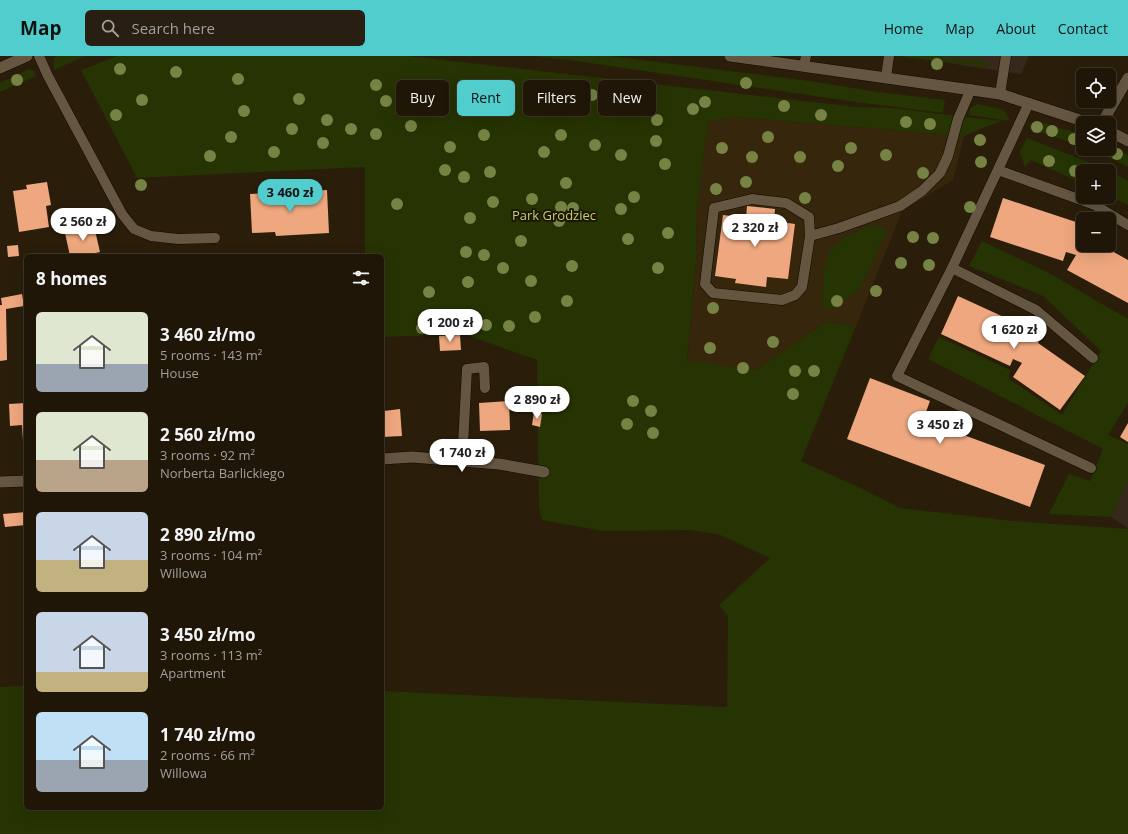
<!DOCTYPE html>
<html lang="en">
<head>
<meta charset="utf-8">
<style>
	:root { --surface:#201608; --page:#281f12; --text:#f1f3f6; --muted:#a29f9c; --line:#3d3529; --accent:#52cdcd }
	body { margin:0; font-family:"Open Sans",sans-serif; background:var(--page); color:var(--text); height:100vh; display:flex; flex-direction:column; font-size:15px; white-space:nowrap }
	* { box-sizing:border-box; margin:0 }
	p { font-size:13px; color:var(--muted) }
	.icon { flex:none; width:22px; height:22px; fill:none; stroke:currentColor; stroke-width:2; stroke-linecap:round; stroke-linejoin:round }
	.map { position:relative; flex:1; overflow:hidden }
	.side { position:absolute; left:24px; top:198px; width:360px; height:556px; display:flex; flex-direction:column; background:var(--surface); border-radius:6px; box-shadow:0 4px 16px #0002,0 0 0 1px var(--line) }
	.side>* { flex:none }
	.hud { position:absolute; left:396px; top:24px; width:380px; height:36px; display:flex; gap:8px }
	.fabs { position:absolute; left:1076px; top:12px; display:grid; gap:8px }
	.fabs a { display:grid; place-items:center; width:40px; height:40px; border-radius:6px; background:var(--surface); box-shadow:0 4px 16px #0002,0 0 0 1px var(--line); font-size:20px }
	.price { position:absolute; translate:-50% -34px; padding:0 9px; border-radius:14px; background:#fff; color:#222; font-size:13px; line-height:26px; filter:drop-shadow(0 1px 2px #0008) }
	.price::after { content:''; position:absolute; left:50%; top:24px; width:12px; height:9px; margin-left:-6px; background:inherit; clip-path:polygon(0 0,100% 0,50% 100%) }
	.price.active { background:var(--accent); color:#111 }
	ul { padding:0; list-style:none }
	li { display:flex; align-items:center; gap:12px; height:100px; padding:0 12px }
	li span { display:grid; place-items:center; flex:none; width:112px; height:80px; border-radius:6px; color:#555 }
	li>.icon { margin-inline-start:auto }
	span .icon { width:48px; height:48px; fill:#fffc; stroke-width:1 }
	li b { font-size:17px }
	h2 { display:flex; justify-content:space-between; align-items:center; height:48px; padding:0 12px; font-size:17px }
	.pill { padding:0 14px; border-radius:6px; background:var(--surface); box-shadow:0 4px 16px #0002,0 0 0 1px var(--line); font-size:14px; line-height:36px }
	.pill.active { background:var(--accent); color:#111 }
	header { display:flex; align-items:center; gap:24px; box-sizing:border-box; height:56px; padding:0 20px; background:var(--accent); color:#111 }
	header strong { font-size:19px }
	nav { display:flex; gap:22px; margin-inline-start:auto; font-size:14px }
	.search { width:280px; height:36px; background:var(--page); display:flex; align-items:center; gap:10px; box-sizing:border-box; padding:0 14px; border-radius:6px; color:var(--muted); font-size:15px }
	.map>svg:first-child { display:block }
	.commercial { fill:#36281b }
	.built { fill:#36260c }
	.green { fill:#263302 }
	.building { fill:#eea77e }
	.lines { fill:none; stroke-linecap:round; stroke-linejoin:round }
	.service-casing { stroke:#120700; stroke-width:11 }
	.minor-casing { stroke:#120700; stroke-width:12 }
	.tertiary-casing { stroke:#120700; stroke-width:12 }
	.service { stroke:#655642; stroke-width:10 }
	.minor { stroke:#655642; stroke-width:11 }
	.tertiary { stroke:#655642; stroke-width:11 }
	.tree { fill:#778344 }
	.labels { text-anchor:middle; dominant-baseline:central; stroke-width:4; stroke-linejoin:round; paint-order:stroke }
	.park-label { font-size:13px; fill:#b6d673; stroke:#201403 }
</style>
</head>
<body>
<header>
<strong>Map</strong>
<div class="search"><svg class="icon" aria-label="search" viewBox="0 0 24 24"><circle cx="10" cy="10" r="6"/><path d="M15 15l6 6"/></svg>Search here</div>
<nav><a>Home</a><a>Map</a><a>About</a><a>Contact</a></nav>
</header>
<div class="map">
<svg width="1128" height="778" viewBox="0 0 1128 778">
	<rect width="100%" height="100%" fill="#2a1e0b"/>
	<path class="commercial" d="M902,0H1029L1021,18Z
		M1128,417V472L1111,461Z"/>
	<path class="built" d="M734,61L964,80L953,124L902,155L856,270L826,266L756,314L687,306L697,195L696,160L708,66Z"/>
	<path class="green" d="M58,0H85L54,14V2Z
		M117,0H408L857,51L891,52L1001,65L964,80L734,61L708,66L696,160L697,195L687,305L756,314L826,266L856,270L801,405L858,431L900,452L1013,465L1128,473V778H0V631L26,630V752H382V635L727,651L728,560L719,549L770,502L718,478L689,474L603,475L542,464L539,451L537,304L464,278L382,281V200H365V111L137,122L81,14Z
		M533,0H610L810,25L878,36L945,44L943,57L856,46L569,4Z
		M898,0H933L988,6L987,11Z
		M29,13L34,15L36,20L0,36V27Z
		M978,48L1004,54L1009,63V65L969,59L970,52Z
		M1037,65L1083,79V90L1030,73V68Z
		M1027,82L1109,114L1128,125V149L1109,140V115H1083V128L1031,104L1025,111L1020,96Z
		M1109,89L1128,99V111L1091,93H1109Z
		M871,169L885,172V180L858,235L830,253L822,251L824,214L830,195L845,181Z
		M982,185L1047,216L1128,263V347L1108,379L1128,388V425L1111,461L1049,458L1069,418L1090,425L1103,393L928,303L939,281L1010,314L1009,323L1062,359L1101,295L1043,240L969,210Z"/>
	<path class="building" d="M47,126L51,149L46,150L49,171L19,176L13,135L27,133L26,129Z
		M327,134L329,177L276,180L275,176L252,177L250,138Z
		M1003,142L1076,166L1078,161L1083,163V189H1101L1128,204V247L1067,214L1076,199L1066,196L1063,205L990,181Z
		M747,150L775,153L774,165L795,168L788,223L767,221L766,231L735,227L736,223L715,220L723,159L746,162Z
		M94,170L100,196L81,200H70L65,177Z
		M18,189L19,200L8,201L7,190Z
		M22,238L24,250L6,253L7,304L0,305V249H2L1,242Z
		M958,240L1028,272L1031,267L1044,274L1038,287L1085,320L1060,354L1013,321L1022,307L1013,303L1010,310L941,278Z
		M460,279L461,294L440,295L439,280Z
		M870,322L930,345L923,364L1045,409L1030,451L847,383Z
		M509,345L510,374L480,375L479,347Z
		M26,347V400H24L22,369L10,370L9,348Z
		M382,351H384V355L400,353L402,380L382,381Z
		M534,356L542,358L540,371L532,369Z
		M1128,367V386L1120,381Z
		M26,456V469L5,471L3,458Z"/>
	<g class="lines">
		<defs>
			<path id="service" d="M39,0L48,20L122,158L134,173L151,180L178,183L215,182
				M804,10L806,0
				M886,21L889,0
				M1000,38L1006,0
				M1029,47L952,212L897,320L1091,412
				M998,114L1095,149L1128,169
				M752,143L786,147L809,161L810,180L802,231L795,239L782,244L713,237L705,228L714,152Z
				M810,180L839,172L900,150L922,135L940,117L948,100L958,63L971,33
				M952,212L1036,254L1093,302
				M461,405L463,389L467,313L484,311L485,332"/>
			<path id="minor" d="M1102,67L1128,22
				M382,403L412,401L499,408L544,416
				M0,426L26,425"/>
			<path id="tertiary" d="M730,0L1000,38L1089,67
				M0,12L27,0
				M1109,75L1128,85"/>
		</defs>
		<use href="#service" class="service-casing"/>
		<use href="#minor" class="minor-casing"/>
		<use href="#tertiary" class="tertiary-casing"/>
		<use href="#service" class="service"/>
		<use href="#minor" class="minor"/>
		<use href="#tertiary" class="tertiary"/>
	</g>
	<g class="tree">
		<circle cx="937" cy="8" r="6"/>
		<circle cx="120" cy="13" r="6"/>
		<circle cx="176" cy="16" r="6"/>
		<circle cx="238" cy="23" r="6"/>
		<circle cx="17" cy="24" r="6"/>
		<circle cx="746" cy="27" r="6"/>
		<circle cx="376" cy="29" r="6"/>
		<circle cx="416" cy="31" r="6"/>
		<circle cx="592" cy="39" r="6"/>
		<circle cx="502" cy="41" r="6"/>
		<circle cx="571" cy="42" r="6"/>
		<circle cx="299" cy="43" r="6"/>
		<circle cx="543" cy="43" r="6"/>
		<circle cx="142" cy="44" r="6"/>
		<circle cx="386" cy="45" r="6"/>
		<circle cx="705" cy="46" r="6"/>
		<circle cx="645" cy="49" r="6"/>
		<circle cx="784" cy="50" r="6"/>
		<circle cx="480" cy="52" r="6"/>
		<circle cx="693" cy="53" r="6"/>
		<circle cx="244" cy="55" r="6"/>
		<circle cx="116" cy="59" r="6"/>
		<circle cx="821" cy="59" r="6"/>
		<circle cx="327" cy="64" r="6"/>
		<circle cx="657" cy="64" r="6"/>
		<circle cx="906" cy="66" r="6"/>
		<circle cx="930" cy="68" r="6"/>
		<circle cx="411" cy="70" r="6"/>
		<circle cx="1037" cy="71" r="6"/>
		<circle cx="292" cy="73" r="6"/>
		<circle cx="351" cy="73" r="6"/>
		<circle cx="1052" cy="75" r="6"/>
		<circle cx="376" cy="78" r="6"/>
		<circle cx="484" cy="79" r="6"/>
		<circle cx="561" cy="79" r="6"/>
		<circle cx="231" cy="81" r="6"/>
		<circle cx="768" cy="81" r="6"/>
		<circle cx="1074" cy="83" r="6"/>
		<circle cx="980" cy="84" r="6"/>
		<circle cx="656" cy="85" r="6"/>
		<circle cx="323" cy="87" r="6"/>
		<circle cx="595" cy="89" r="6"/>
		<circle cx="450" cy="91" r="6"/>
		<circle cx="722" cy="92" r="6"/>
		<circle cx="851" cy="92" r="6"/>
		<circle cx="274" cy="96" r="6"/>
		<circle cx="544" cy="96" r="6"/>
		<circle cx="1117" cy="98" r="6"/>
		<circle cx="621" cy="99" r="6"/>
		<circle cx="886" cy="99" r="6"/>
		<circle cx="210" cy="100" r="6"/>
		<circle cx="752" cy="101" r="6"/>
		<circle cx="800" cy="101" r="6"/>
		<circle cx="1049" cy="105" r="6"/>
		<circle cx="981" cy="106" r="6"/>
		<circle cx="665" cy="108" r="6"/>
		<circle cx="838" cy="110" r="6"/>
		<circle cx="445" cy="114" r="6"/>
		<circle cx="1075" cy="115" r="6"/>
		<circle cx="490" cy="116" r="6"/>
		<circle cx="923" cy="117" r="6"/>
		<circle cx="464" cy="121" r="6"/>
		<circle cx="746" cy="126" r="6"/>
		<circle cx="566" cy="127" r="6"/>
		<circle cx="141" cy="129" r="6"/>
		<circle cx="716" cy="133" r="6"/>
		<circle cx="634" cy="141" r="6"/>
		<circle cx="805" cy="142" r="6"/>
		<circle cx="532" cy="143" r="6"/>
		<circle cx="493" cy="146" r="6"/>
		<circle cx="397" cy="148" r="6"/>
		<circle cx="561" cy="151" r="6"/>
		<circle cx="970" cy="151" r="6"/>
		<circle cx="573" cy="152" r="6"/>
		<circle cx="621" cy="153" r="6"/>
		<circle cx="470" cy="162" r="6"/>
		<circle cx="559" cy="165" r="6"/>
		<circle cx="668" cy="177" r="6"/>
		<circle cx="913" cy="181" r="6"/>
		<circle cx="933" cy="182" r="6"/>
		<circle cx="628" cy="183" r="6"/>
		<circle cx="521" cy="185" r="6"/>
		<circle cx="466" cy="196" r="6"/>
		<circle cx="484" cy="199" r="6"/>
		<circle cx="901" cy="207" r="6"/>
		<circle cx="929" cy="209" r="6"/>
		<circle cx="572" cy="210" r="6"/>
		<circle cx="503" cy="212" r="6"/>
		<circle cx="658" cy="212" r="6"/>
		<circle cx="531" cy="225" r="6"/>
		<circle cx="468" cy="226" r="6"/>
		<circle cx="876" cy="235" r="6"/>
		<circle cx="429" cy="236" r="6"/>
		<circle cx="567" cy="245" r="6"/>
		<circle cx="837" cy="245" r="6"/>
		<circle cx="713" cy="252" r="6"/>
		<circle cx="535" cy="261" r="6"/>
		<circle cx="486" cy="269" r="6"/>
		<circle cx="509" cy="270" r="6"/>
		<circle cx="422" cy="272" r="6"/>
		<circle cx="773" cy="286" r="6"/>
		<circle cx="710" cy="292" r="6"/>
		<circle cx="743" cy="312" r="6"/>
		<circle cx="795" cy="315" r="6"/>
		<circle cx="814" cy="315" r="6"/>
		<circle cx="793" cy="338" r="6"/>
		<circle cx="633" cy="345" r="6"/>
		<circle cx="651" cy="355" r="6"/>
		<circle cx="627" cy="368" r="6"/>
		<circle cx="653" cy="377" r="6"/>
	</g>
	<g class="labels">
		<g class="park-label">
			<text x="554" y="159">Park Grodziec</text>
		</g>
	</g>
</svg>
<div class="fabs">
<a><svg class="icon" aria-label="locate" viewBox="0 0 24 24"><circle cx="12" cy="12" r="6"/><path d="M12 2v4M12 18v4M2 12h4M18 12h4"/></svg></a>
<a><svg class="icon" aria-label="layers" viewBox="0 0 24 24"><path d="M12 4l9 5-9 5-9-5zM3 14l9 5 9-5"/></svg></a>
<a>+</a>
<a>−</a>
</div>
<b class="price active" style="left:290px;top:157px">3 460 zł</b>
<b class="price" style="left:83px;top:186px">2 560 zł</b>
<b class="price" style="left:755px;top:192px">2 320 zł</b>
<b class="price" style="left:450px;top:287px">1 200 zł</b>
<b class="price" style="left:1014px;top:294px">1 620 zł</b>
<b class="price" style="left:537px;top:364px">2 890 zł</b>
<b class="price" style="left:940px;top:389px">3 450 zł</b>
<b class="price" style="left:462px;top:417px">1 740 zł</b>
<div class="hud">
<a class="pill">Buy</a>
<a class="pill active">Rent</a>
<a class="pill">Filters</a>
<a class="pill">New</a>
</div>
<section class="side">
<h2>8 homes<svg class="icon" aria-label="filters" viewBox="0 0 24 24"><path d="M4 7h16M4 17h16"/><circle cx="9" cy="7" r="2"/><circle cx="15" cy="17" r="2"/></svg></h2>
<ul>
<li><span style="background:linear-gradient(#dfe7d0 65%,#9aa5b1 0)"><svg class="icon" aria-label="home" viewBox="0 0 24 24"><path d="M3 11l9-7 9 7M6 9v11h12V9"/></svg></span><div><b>3 460 zł/mo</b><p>5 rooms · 143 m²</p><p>House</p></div></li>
<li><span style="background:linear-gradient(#dfe7d0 60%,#b9a48a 0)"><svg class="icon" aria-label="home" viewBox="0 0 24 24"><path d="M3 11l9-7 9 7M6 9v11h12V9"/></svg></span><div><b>2 560 zł/mo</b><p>3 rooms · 92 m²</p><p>Norberta Barlickiego</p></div></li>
<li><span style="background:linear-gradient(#c9d6e8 60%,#c2b280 0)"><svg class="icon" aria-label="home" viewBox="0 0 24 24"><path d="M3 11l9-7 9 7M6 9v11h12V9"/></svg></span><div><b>2 890 zł/mo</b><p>3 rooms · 104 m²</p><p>Willowa</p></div></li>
<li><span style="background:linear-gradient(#c9d6e8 75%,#c2b280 0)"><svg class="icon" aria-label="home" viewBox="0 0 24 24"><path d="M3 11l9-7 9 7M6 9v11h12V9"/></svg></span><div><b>3 450 zł/mo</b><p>3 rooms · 113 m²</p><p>Apartment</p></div></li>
<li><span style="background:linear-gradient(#bfe0f5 60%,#9aa5b1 0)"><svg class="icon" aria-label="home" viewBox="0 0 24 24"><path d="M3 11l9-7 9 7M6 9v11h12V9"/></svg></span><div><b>1 740 zł/mo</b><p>2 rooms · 66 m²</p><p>Willowa</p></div></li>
</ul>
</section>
</div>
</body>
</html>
